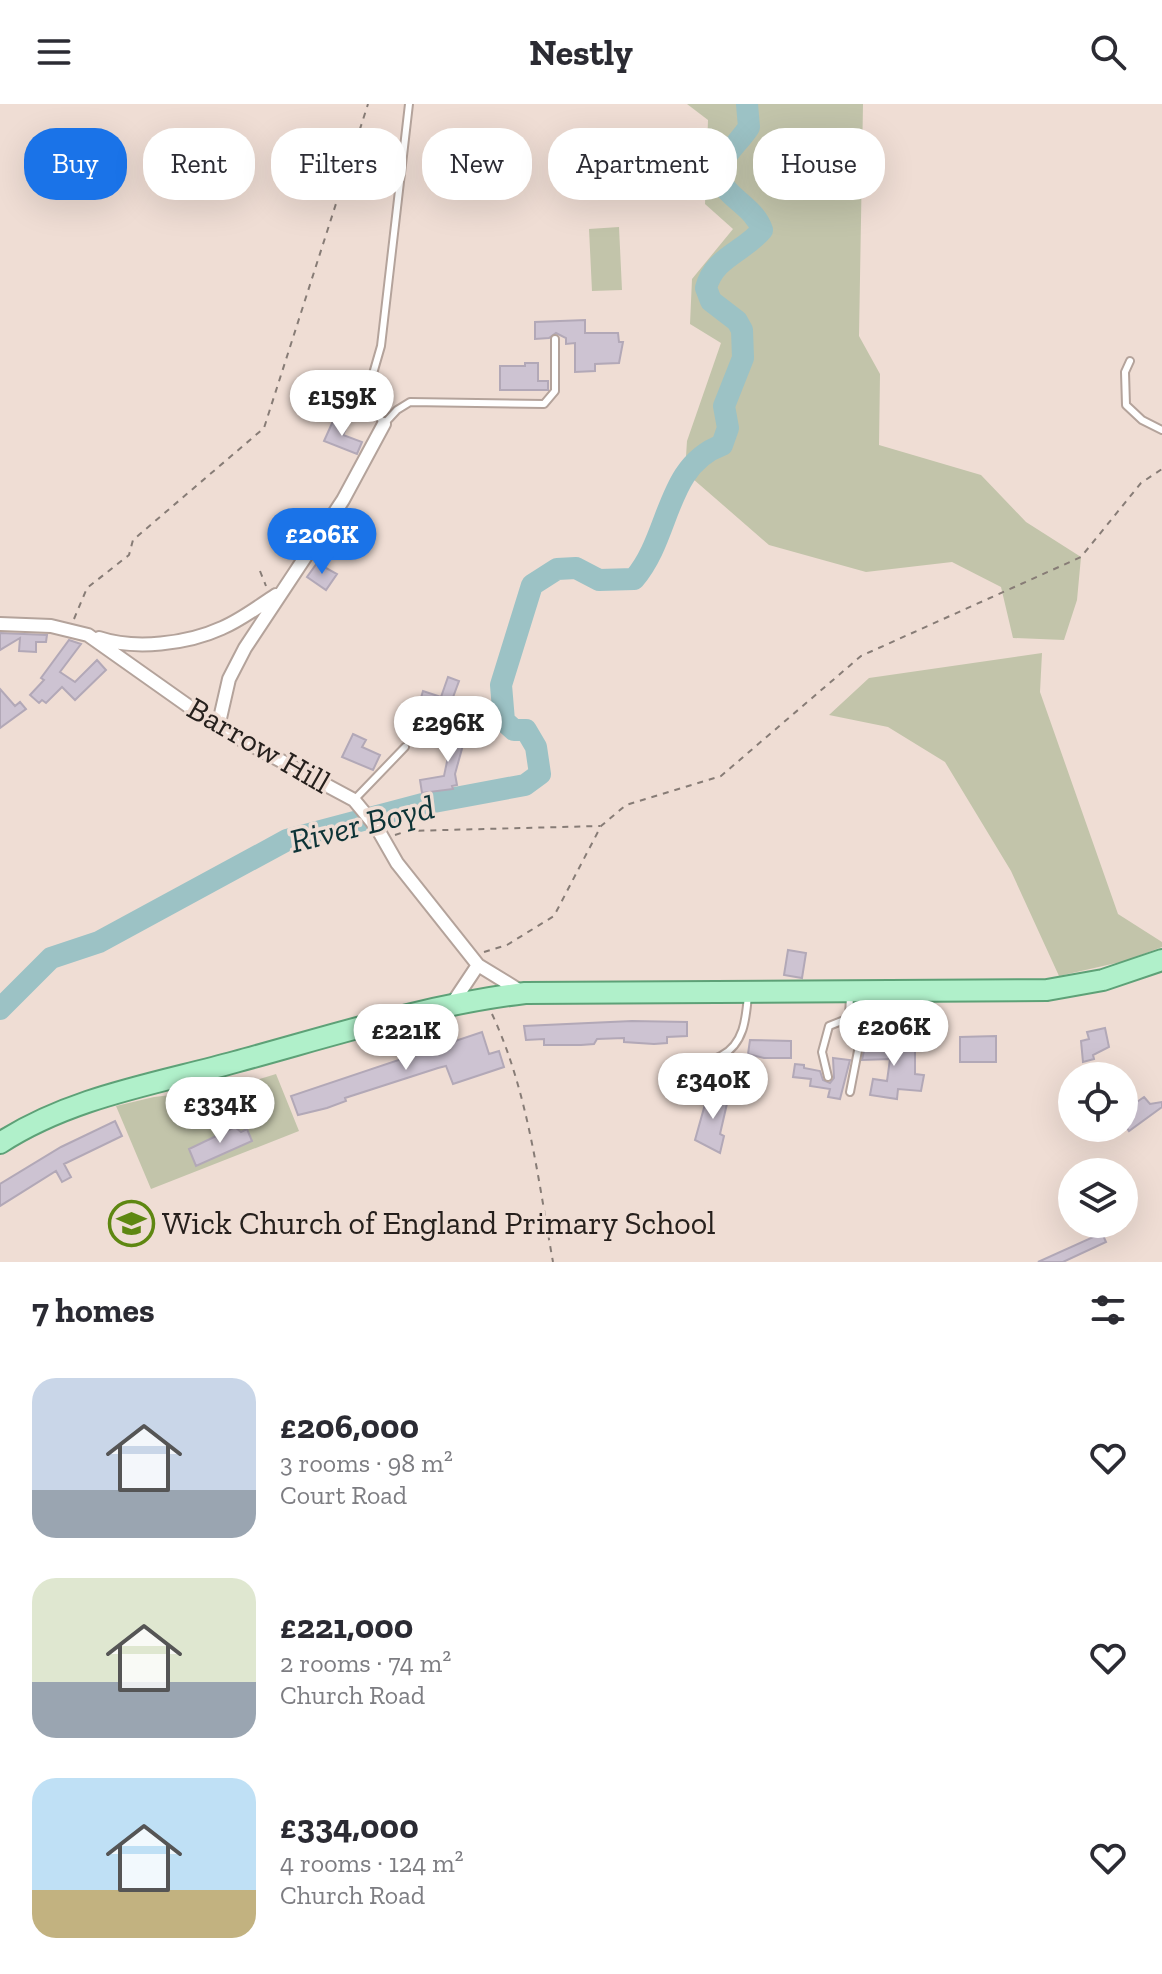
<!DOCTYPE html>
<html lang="en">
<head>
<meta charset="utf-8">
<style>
	:root { --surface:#fff; --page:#f2f2f3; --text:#2b2b33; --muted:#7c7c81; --accent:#1a73e8 }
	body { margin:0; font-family:"Zilla Slab",serif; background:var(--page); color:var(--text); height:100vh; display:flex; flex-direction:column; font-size:30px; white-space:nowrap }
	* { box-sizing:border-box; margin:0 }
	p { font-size:26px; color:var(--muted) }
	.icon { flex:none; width:44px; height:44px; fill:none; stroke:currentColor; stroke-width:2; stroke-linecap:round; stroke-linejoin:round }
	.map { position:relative; height:1158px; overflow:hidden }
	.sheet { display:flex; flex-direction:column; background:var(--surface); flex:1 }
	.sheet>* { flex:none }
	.guide { position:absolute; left:24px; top:24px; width:1114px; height:72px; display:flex; gap:16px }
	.tools { position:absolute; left:1058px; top:958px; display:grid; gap:16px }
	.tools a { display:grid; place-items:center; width:80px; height:80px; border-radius:50%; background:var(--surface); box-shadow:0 8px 32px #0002; font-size:40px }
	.price { position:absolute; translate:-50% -68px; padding:0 18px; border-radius:28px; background:#fff; color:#222; font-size:26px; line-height:52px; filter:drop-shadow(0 2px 4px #0008) }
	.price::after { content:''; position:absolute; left:50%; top:48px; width:24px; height:18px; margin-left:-12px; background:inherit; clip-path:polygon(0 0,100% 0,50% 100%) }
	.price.selected { background:var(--accent); color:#fff }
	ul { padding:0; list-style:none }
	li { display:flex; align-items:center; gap:24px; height:200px; padding:0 32px }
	li span { display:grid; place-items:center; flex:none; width:224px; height:160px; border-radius:24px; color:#555 }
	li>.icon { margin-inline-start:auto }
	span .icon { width:96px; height:96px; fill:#fffc; stroke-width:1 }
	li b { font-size:34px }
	h2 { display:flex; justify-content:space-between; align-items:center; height:96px; padding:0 32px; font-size:34px }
	.chip { padding:0 28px; border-radius:32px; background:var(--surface); box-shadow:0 8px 32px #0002; font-size:28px; line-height:72px }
	.chip.selected { background:var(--accent); color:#fff }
	header { display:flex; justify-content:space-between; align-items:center; height:104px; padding:0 32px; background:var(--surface); font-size:36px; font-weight:800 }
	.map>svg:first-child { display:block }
	.green { fill:#c2c4aa }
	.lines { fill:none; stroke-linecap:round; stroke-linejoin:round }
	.river { stroke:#9cc2c5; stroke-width:22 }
	.building { fill:#cdc3d2; stroke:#b2a8b7; stroke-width:2 }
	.lane-casing { stroke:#b4a39b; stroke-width:10 }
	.street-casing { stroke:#b4a39b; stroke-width:16 }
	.primary-casing { stroke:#5da177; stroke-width:24 }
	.path { stroke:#877c76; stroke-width:2; stroke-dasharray:6 6; stroke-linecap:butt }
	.lane { stroke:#fff; stroke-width:6 }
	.street { stroke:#fff; stroke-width:12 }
	.primary { stroke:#b0f0ca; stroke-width:20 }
	.labels { text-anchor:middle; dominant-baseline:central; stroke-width:7; stroke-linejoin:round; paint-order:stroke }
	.street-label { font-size:32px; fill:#26201d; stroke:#efddd4 }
	.poi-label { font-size:32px; fill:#26201d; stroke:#efddd4; text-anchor:start }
	.water-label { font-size:34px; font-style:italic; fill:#0d3336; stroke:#efddd4 }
</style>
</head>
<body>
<header><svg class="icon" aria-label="menu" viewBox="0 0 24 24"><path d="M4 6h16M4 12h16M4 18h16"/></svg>Nestly<svg class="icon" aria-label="search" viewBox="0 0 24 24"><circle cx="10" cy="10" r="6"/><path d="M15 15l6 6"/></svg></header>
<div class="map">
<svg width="1162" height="1158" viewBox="0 0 1162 1158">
	<rect width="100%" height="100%" fill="#efddd4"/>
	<path class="green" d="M687,0H863L859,232L880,270L879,341L981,371L1026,418L1081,453L1077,496L1064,536L1013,534L1001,483L952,458L866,468L769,441L685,368L687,337L721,239L690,220L692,175L733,125L705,100L708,16Z
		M619,123L622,186L592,187L589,125Z
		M1042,549L1040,588L1118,810L1162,838V843L1125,857L1059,872L1011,767L945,658L888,623L829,611L869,574Z
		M276,970L299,1027L151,1085L116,1002L154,993L231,984Z"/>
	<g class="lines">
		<path class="river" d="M0,905L51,854L99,838L287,736L423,700L525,681L540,670L536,643L526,626H514L504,617L501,581L532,481L557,465L576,464L599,476L634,475C671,432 665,362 722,341L728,324L724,302L743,254L742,226L737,217L711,197L706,184C714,153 744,148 762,126C752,95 704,88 725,54C732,43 742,34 749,23L747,0"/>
	</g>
	<path class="building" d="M585,216V229H618L619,238H623L619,259L595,260V267L575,268V239L566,240V234L556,229L549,234L535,235V218Z
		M525,259H538V277H548V286H500V262H525Z
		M333,317L347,322L343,331L362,338L357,350L324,337Z
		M317,459L337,470L326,486L307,473Z
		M0,529L47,531L46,538H36V548L19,547L20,534L0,546Z
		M69,536L81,540L60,568L75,578L97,556L106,566L75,596L62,583L46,599L42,596L39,599L30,591L44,576L41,574Z
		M448,573L459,577L452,596L464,599L459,613L419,600L423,587L441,593Z
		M0,585L15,602L20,598L26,605L0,624Z
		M455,619L468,623L455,670L457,681L452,682L453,685L422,689L420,676L444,672Z
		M353,630L366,636L362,643L380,651L373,666L342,653Z
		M788,846L806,849L802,874L784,871Z
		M632,917L687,918V932L667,933V939L654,940L624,938V934L597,935L594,940L581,941H544V935L526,936L524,922Z
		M1105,924L1109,943L1093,951L1094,955L1083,958L1081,937L1089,935L1087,928Z
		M482,928L489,950L499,947L504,963L453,980L446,962L438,964L345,994L346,997L327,1004L298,1011L291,992Z
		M996,932V958H960V933Z
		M750,936L791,937V954H764L748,950Z
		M866,937L915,938V970L924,971L921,987L898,985L897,995L870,991L873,975L887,977L890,955L862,956Z
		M833,954L850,956L840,995L828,993L830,985L810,982L811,975L793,973L795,960L804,961V964L820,967L823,976L830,979L834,974Z
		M709,986L729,991L720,1030L724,1032L720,1049L695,1036Z
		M1144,993L1150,1000L1162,998V1003L1129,1027L1124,1020V1007Z
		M115,1017L122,1032L64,1060L71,1073L62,1078L56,1067L0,1102V1080L61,1043Z
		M235,1023L241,1028L247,1025L252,1037L196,1062L189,1045Z
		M1102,1129L1106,1138L1063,1158H1038Z"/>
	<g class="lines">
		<defs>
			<path id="lane" d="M409,0L381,242L368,287L375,307L384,320L397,306L410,298L544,300L555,287V235
				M1130,257L1125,268L1126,301L1142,316L1162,326
				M354,696L405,643
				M691,973C700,960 708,959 721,952C744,940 746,915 748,891
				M828,973L822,948L829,922L849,914L850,891
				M850,988L862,926L871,915L873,891"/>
			<path id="street" d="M0,520L51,522L88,531L218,623L354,696L377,724L397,759L478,861
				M99,534C135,546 187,540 222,524C241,516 259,502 276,491
				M218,623L229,575L245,544L343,396L384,320
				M452,900L478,861L522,888"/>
			<path id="primary" d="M0,1039C71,993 155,980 235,958C331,932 426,901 525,889L1047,886L1103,876L1162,856"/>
		</defs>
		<use href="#lane" class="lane-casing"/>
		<use href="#street" class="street-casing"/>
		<use href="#primary" class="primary-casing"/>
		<path class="path" d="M260,467L266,482
			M74,515L87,484L129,451L133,436L264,324L368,0
			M395,731L407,727L600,722
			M484,848L507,841L554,812L601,722L626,701L721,672L861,552L1081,453L1141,379L1162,365
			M492,910C528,987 538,1075 553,1158"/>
		<use href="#lane" class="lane"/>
		<use href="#street" class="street"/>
		<use href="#primary" class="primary"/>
	</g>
	<defs>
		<symbol id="school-ring" viewBox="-11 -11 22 22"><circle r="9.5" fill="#efddd4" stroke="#5e8711" stroke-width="1.5"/><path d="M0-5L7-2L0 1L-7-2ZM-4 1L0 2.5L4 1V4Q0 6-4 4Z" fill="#5e8711"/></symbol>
	</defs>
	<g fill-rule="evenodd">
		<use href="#school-ring" x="106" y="1094" width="51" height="51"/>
	</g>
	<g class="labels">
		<g class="street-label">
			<text transform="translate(259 641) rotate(30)">Barrow Hill</text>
		</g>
		<g class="poi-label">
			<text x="162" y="1119">Wick Church of England Primary School</text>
		</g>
		<g class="water-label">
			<text transform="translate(362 720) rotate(-14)">River Boyd</text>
		</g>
	</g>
</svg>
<div class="tools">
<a><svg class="icon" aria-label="locate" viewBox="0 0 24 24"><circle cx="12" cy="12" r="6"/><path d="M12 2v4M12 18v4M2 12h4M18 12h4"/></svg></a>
<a><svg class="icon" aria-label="layers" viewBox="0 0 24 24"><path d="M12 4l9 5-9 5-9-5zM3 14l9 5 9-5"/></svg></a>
</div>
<b class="price" style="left:342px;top:334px">£159K</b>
<b class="price selected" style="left:322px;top:472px">£206K</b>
<b class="price" style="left:448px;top:660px">£296K</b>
<b class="price" style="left:894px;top:964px">£206K</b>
<b class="price" style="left:406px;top:968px">£221K</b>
<b class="price" style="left:713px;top:1017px">£340K</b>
<b class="price" style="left:220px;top:1041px">£334K</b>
<div class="guide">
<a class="chip selected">Buy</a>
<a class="chip">Rent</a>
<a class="chip">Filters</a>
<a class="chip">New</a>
<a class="chip">Apartment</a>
<a class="chip">House</a>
</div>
</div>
<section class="sheet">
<h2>7 homes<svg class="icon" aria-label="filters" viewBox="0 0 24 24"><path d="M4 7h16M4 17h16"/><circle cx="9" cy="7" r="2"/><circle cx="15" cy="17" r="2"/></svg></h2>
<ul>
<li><span style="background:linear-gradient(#c9d6e8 70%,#9aa5b1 0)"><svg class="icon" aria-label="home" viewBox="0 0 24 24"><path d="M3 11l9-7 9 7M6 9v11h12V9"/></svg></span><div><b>£206,000</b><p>3 rooms · 98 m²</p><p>Court Road</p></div><svg class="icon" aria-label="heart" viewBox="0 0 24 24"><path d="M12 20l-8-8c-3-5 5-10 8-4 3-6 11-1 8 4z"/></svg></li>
<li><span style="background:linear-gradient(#dfe7d0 65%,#9aa5b1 0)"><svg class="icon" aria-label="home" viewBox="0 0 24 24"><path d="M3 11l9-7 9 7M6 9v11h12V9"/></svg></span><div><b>£221,000</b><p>2 rooms · 74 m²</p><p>Church Road</p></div><svg class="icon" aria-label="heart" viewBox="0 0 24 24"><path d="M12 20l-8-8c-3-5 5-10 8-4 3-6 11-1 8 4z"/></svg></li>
<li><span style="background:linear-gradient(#bfe0f5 70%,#c2b280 0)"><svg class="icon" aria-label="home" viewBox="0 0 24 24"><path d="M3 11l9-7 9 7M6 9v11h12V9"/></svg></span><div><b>£334,000</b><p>4 rooms · 124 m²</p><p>Church Road</p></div><svg class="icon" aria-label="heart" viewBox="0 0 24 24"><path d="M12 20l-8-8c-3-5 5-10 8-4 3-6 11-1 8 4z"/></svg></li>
</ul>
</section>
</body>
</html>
